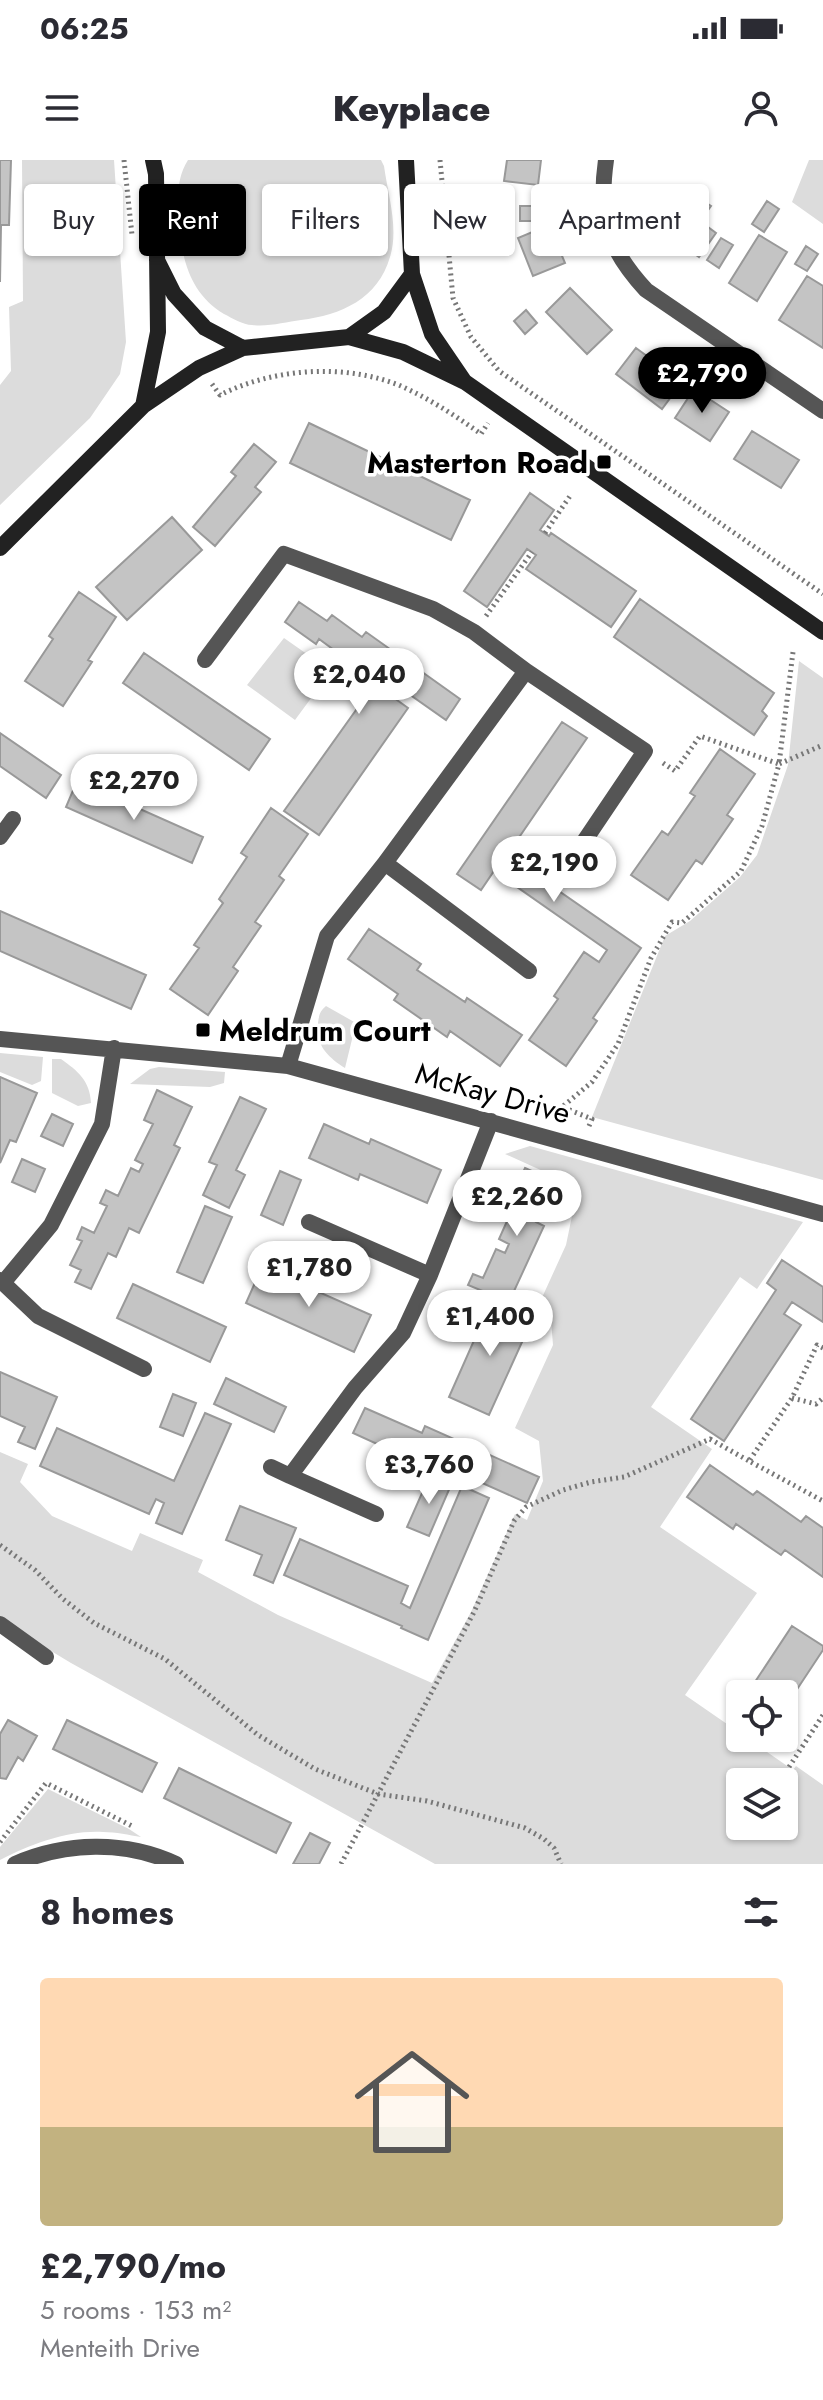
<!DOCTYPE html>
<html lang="en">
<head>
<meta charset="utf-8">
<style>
	:root { --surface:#fff; --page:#f7f7f7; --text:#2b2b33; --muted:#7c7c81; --accent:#000 }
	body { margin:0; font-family:Jost,sans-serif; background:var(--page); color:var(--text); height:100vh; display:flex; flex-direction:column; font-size:30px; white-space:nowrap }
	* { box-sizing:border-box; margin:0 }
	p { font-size:26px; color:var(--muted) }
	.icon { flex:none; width:44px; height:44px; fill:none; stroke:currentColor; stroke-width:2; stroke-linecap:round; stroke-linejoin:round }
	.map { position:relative; height:1704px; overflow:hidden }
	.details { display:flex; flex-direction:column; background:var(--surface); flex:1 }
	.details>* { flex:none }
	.banner { position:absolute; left:24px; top:24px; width:776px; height:72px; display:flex; gap:16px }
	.buttons { position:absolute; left:726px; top:1520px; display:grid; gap:16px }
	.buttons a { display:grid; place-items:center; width:72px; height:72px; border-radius:8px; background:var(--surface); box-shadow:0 2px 6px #0004; font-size:40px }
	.price { position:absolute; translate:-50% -68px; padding:0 18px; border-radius:28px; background:#fff; color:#222; font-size:26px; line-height:52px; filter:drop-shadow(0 2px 4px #0008) }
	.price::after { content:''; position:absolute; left:50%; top:48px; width:24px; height:18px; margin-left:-12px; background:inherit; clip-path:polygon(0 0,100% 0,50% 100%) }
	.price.active { background:var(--accent); color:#fff }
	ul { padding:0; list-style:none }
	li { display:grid; align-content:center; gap:16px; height:424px; padding:0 40px }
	li span { display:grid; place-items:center; height:248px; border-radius:8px; color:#555 }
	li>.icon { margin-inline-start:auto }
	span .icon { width:144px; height:144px; fill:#fffc; stroke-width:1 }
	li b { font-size:34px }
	h2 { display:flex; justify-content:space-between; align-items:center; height:96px; padding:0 40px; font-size:34px }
	.chip { padding:0 28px; border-radius:8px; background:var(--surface); box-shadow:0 2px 6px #0004; font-size:28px; line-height:72px }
	.chip.active { background:var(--accent); color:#fff }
	.status { display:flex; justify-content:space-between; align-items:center; height:56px; padding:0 40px; background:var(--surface); direction:ltr }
	.status svg { height:22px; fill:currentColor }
	header { display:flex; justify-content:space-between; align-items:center; height:104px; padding:0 40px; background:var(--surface); font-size:36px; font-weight:800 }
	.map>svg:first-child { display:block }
	.green { fill:#dcdcdc; fill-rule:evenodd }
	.building { fill:#c4c4c4; stroke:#999; stroke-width:2 }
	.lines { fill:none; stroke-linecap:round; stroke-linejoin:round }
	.path { stroke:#777; stroke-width:5; stroke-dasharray:2 4; stroke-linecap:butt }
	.street { stroke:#555; stroke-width:16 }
	.secondary { stroke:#222; stroke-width:16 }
	.tree { fill:#8f8f8f }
	.poi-dot { fill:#000; stroke:#fff; stroke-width:3 }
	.labels { text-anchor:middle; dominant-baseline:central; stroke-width:7; stroke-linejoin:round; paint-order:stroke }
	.poi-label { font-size:30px; font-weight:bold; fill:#000; stroke:#fff; text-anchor:end }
	.street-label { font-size:30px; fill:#000; stroke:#fff }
</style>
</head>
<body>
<div class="status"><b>06:25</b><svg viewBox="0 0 49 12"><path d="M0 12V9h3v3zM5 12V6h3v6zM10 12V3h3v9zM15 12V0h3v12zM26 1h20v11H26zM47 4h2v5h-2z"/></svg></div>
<header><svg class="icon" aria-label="menu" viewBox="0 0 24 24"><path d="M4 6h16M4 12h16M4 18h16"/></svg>Keyplace<svg class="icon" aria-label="person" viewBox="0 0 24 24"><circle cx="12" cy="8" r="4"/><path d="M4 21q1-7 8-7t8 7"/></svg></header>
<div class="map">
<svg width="823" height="1704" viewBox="0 0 823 1704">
	<rect width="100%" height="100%" fill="#fff"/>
	<path class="green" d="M22,0H114L126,182L120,214L90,258L0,345V225L11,211L9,147L23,141Z
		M188,0H381L384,6C388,35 399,69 390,97C378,139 341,155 301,160C286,162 268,167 252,165C243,165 232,158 224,154C189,133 181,97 179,59C178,38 176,19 188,0Z
		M809,0H823V64L792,42Z
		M284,478L331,511L295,560L247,525Z
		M799,501L823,518V1020L592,957L665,776L690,761L740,717L757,695L788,605Z
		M326,846L356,863L345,908C328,897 315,885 318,863C319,855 320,851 326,846Z
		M0,893L43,897L41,921L32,925L0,912Z
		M52,899H61C78,911 90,921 91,943L78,946L52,933Z
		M159,907L225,912L224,923L210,927L130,924L150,909Z
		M530,986L803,1062L757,1129L740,1117L651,1247L712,1289L660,1367L757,1433L685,1535L740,1573V1578H747L793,1610L796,1606L823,1625V1704H435L71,1503L13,1468L0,1456V1292L28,1304L20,1322L52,1356L132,1391L140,1373L203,1400L198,1412L278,1455L432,1523L471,1452L515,1354L527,1360L543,1321L539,1281L515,1268L553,1185L551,1160L535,1153L566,1085L578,1027L505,994ZM740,1622H784V1666H740Z
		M48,1629L129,1669L141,1677C129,1675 116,1672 103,1672C68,1670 31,1684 0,1700V1687Z"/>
	<path class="building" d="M0,0H11L9,65H1L0,122Z
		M507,0H541L538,25L504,21Z
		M693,34L711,46L700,61L716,73L699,97L666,73Z
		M767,41L779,49L764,72L752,64Z
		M520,46H541L542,61H520Z
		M549,65L565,103L533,116L518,78Z
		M759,75L787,92L757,141L729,123Z
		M721,78L733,85L719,108L707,100Z
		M806,86L818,94L807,111L795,104Z
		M807,116L823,126V188L779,160Z
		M570,128L612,170L587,194L546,152Z
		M526,150L537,163L525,174L514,161Z
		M636,188L682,222L662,249L616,214Z
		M694,229L729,252L710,281L675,258Z
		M309,263L470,340L451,380L290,303Z
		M752,271L799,300L781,328L734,299Z
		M254,284L276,302L255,327L261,332L215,386L193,367L236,316L231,312Z
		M530,333L554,350L540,370L549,376L551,373L636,431L611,467L526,409L536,395L527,389L487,447L464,431Z
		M172,357L202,390L127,460L96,427Z
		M79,432L116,457L88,500L92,502L63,546L25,521L53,479L49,476Z
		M640,439L774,533L762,551L767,556L754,575L614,477Z
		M299,442L327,461L332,455L362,477L366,472L460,539L446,560L396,525L390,535L408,548L319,675L284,651L381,515L353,495L349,501L319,479L316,484L285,462Z
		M144,493L270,579L249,610L123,523Z
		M562,562L587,578L507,695L641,788L593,858L597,861L566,906L529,880L558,839L554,836L584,792L599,802L607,790L494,711L481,730L457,714Z
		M0,573L61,615L46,638L0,606Z
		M720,589L755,614L727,655L733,659L702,704L696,700L668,740L631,715L662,671L668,675L695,636L690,633Z
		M77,621L203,677L192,703L66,647Z
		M271,648L308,674L279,716L284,720L255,762L261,766L233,807L238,811L208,855L170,829L199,788L194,785L223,743L219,739L247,697L241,693Z
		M0,751L146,815L131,849L0,791Z
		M369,769L421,804L417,810L465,842L467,838L522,875L500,906L450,871L447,877L394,840L398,834L348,799Z
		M0,917L37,933L16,982L10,980L0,1003Z
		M157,930L192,947L174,985L180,988L139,1073L129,1068L116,1097L108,1093L91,1129L75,1122L81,1110L70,1105L82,1081L77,1079L82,1067L94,1073L107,1046L100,1043L106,1030L118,1036L131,1008L139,1012L143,1004L135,1000L153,964L144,960Z
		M240,937L266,949L236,1010L245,1015L229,1048L203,1035L217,1005L209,1002Z
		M52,954L73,964L63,986L41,976Z
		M324,964L369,984L371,979L441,1010L427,1043L360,1014L358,1020L309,998Z
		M22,999L45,1009L35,1032L12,1022Z
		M525,1008L554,1021L536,1062L544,1066L509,1142L468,1125L473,1114L483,1118L496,1089L505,1093L509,1084L499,1079L512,1050L515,1052L518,1044L510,1041Z
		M280,1011L301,1020L283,1065L261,1055Z
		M205,1046L232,1057L203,1123L177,1112Z
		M782,1100L823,1127V1162L792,1142L784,1154L801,1165L724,1281L691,1259L776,1130L767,1123Z
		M262,1107L371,1155L354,1192L246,1143Z
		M133,1124L226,1167L210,1202L117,1158Z
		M491,1142L532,1160L489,1255L449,1237Z
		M0,1212L57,1237L35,1289L18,1282L25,1267L0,1256Z
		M226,1218L286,1247L274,1272L214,1244Z
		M173,1234L196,1243L183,1276L160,1267Z
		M365,1248L422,1273L425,1266L539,1317L527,1343L415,1293L412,1300L353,1273Z
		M205,1253L231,1264L182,1374L156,1363L164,1343L156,1339L149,1354L40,1306L57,1268L174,1321Z
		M710,1305L753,1335L757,1331L801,1362L806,1356L823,1368V1417L785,1390L781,1395L736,1364L733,1369L687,1337Z
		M430,1315L451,1325L429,1376L407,1367Z
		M462,1326L489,1338L428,1480L401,1468L402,1466L284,1415L300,1379L408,1426L401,1443L410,1448Z
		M240,1346L296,1368L273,1423L254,1415L262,1395L226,1380Z
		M792,1466L823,1486V1490L784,1549V1534H747Z
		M8,1560L37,1576L23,1601L18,1597L6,1619L0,1618V1574Z
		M67,1560L157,1603L142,1632L53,1589Z
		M179,1608L291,1663L276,1693L164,1638Z
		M310,1673L330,1683L319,1704H293Z"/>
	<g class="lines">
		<path class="path" d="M124,0L132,75
			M440,0L453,138L471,177L499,211L823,434
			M212,224L220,235C274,208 345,203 401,226C430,239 456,256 481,274L488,263
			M545,373L570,336
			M486,456L532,392
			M663,603L675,611L700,576L779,604L793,492
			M589,966L592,959L562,947L592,922L618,884L651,798L672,762L682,763L741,711L762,666L779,604L823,585
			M823,1188L817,1185L792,1238L749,1301L823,1341
			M792,1238L816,1244L823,1238
			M0,1385L35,1410L63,1439L94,1463L165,1499L258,1575L315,1609L378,1634L427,1641L525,1668L544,1679L554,1688L561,1704
			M789,1607L823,1555
			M0,1682L46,1623L132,1666
			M341,1704L474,1452L514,1361L526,1347L563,1330L591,1322L624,1317L710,1279L749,1301"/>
		<path class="street" d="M606,0C598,56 607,88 646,130L823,251
			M205,500L284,394L433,449L474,472L526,511L645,591L581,686
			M0,677L13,659
			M385,703L529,811
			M0,879L288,906L823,1054
			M288,906L327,776L385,703L526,511
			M309,1062L430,1115
			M0,1120L38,1156L144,1209
			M3,1123L51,1065L102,964L114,888
			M271,1307L290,1316L355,1228L403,1173L430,1115L491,961
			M290,1316L376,1354
			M0,1464L46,1497
			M15,1704C65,1682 125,1680 176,1704"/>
		<path class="secondary" d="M406,0L412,114L432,174L464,221
			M157,100L174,134L205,168L243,188L349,177L384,152L412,114
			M349,177L403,192L465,222L823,472
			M143,246L158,172L156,14L153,0
			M0,388L143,246L199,208L243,188"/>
	</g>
	<g class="tree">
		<circle cx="357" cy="53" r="11"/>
		<circle cx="280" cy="54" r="11"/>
		<circle cx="339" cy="76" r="11"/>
	</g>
	<g class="poi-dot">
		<rect x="596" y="294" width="16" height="16" rx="4"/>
		<rect x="195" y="862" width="16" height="16" rx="4"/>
	</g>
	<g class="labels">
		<g class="poi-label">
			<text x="588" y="302">Masterton Road</text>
			<text x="219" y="870" text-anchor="start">Meldrum Court</text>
		</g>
		<g class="street-label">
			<text transform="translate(493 933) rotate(15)">McKay Drive</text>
		</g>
	</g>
</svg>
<div class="buttons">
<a><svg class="icon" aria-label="locate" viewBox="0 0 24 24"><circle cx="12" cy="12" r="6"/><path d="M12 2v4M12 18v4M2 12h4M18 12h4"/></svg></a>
<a><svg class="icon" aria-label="layers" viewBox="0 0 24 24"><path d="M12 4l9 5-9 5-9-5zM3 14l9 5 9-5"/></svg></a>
</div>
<b class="price active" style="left:702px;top:255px">£2,790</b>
<b class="price" style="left:359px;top:556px">£2,040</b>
<b class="price" style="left:134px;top:662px">£2,270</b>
<b class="price" style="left:554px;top:744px">£2,190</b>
<b class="price" style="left:517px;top:1078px">£2,260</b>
<b class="price" style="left:309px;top:1149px">£1,780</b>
<b class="price" style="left:490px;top:1198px">£1,400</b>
<b class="price" style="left:429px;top:1346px">£3,760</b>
<div class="banner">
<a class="chip">Buy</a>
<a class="chip active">Rent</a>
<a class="chip">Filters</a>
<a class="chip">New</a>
<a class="chip">Apartment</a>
</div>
</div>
<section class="details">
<h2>8 homes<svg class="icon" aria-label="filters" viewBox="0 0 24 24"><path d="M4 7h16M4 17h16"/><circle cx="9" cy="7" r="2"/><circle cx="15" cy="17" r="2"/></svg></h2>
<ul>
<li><span style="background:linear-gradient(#ffd9b3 60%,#c2b280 0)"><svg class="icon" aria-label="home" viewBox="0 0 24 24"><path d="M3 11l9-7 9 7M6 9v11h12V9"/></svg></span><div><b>£2,790/mo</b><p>5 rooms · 153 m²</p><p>Menteith Drive</p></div></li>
</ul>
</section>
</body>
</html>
